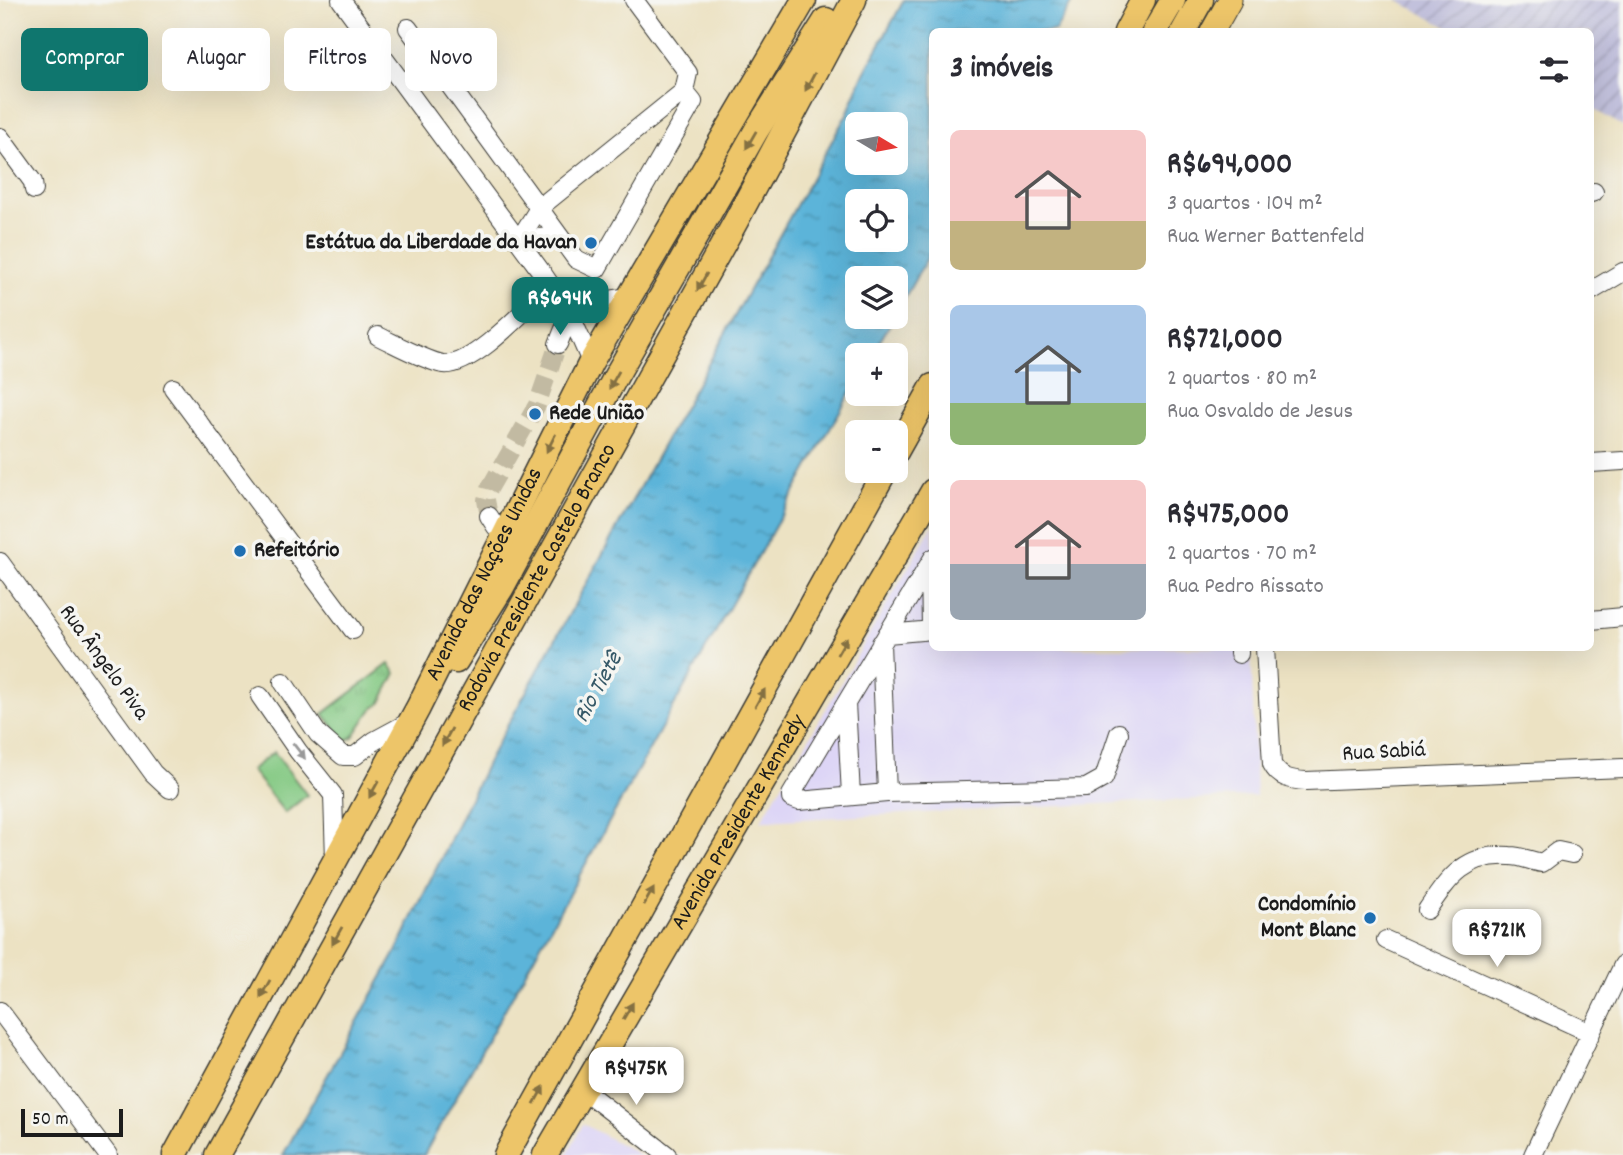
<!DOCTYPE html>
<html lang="pt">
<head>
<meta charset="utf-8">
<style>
	:root { --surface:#fff; --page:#f2f2f3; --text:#2b2b33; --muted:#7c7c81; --accent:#0f766e }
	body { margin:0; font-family:Dekko,sans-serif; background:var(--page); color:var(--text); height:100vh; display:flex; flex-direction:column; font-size:26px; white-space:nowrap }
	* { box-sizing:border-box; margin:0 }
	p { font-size:23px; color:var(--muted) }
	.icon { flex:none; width:38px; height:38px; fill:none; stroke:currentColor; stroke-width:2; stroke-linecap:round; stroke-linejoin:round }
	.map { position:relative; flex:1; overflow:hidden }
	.drawer { position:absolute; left:929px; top:28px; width:665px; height:623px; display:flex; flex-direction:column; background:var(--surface); border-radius:10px; box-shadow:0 7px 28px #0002 }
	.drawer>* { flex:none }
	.top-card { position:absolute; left:21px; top:28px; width:665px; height:63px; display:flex; gap:14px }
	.needle { width:46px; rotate:100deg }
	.tools { position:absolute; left:845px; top:112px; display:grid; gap:14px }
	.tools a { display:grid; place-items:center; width:63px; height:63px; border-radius:10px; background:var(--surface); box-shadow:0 7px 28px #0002; font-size:35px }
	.scale { position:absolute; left:21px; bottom:18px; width:102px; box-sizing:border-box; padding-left:7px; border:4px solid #1c1c1c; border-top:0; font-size:19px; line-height:24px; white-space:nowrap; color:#1c1c1c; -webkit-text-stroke:5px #f6f6f2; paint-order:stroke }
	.price { position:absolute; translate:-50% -60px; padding:0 16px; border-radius:14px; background:#fff; color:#222; font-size:23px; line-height:46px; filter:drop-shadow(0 2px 4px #0008) }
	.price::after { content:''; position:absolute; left:50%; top:42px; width:21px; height:16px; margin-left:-10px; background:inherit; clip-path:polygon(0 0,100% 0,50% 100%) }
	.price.on { background:var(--accent); color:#fff }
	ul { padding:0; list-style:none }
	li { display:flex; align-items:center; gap:21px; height:175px; padding:0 21px }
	li span { display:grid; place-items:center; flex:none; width:196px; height:140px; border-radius:10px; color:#555 }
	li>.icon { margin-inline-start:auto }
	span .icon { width:84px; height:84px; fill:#fffc; stroke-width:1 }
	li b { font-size:30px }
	h2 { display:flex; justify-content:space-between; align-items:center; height:84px; padding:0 21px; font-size:30px }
	.chip { padding:0 24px; border-radius:10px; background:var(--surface); box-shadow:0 7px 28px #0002; font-size:24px; line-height:63px }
	.chip.on { background:var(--accent); color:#fff }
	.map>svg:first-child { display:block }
	.built { fill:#ddd5f6 }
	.industrial { fill:url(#industrial-furrows) }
	.grass { fill:url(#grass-tufts); stroke:#507250; stroke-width:2 }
	.pitch { fill:#84c983; stroke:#507250; stroke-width:2 }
	.water { fill:url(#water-ripples); stroke:#3c687a; stroke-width:2; fill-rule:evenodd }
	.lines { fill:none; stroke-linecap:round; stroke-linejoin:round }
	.minor-tunnel { stroke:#c2baa2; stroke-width:18; stroke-dasharray:18 9; stroke-linecap:butt }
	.minor-casing { stroke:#3b3a35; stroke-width:20 }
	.major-casing { stroke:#3b3a35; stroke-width:25 }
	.highway-casing { stroke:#3b3a35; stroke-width:27 }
	.minor { stroke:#fff; stroke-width:18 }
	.major { stroke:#edc569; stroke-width:23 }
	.highway { stroke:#edc569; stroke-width:24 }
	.oneway { fill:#847042 }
	.oneway2 { fill:#999 }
	.poi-dot { fill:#1f6fb2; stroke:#f6f6f2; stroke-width:2.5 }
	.labels { text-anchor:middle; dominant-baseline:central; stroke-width:7; stroke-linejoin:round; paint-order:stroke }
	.poi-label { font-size:23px; font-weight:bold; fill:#1c1c1c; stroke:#f6f6f2; text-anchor:end }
	.street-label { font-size:23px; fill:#1c1c1c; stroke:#f6f6f2 }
	.water-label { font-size:24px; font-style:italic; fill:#365968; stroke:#f6f6f2 }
</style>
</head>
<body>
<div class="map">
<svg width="1623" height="1155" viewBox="0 0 1623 1155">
	<defs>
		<pattern id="industrial-furrows" width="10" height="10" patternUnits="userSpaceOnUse" patternTransform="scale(1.75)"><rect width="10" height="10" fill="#c2c1dc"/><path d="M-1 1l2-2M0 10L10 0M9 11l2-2" fill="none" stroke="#a6a5bc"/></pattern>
		<pattern id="grass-tufts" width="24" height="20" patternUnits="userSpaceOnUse" patternTransform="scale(1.75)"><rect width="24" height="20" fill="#84c983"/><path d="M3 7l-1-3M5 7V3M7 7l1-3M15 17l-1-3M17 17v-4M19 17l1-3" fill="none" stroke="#71ac71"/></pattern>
		<pattern id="water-ripples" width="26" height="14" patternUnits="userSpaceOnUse" patternTransform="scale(1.75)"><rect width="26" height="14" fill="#5cb4d9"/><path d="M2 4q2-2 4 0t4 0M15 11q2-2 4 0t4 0" fill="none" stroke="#4b92af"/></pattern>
	</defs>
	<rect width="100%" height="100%" fill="#f6f6f2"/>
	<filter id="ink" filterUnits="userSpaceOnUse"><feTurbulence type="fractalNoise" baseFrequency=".0143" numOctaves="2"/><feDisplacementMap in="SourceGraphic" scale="14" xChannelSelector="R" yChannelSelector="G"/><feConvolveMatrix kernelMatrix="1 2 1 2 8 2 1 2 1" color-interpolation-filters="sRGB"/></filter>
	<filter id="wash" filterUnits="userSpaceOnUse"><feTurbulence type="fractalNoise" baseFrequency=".00686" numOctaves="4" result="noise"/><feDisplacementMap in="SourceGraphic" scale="28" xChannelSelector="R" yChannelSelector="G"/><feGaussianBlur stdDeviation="1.57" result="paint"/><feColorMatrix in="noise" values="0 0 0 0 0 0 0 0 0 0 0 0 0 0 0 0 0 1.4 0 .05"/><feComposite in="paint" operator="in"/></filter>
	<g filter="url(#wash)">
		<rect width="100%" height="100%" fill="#ece2c3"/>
		<path class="built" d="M933,525V648H1251L1256,796L761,821Z
			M583,1124L640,1155H567Z"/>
		<path class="industrial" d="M1397,0H1623V126L1591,108V32L1454,31Z"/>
		<path class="grass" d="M389,664L396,673L380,704L371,710L353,737L345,741L323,714Z"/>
		<path class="pitch" d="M274,752L307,795L285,813L251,770Z"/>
		<path class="water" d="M904,0H1073L1055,31L933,32V248L896,313V278H858V317H894L872,355H858L857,381L659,732L424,1155H283L395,954L490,757L848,112L862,77ZM858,124H896V163H858ZM858,201H896V240H858Z"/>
	</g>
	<g filter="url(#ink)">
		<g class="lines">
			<path class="minor-tunnel" d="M489,516L486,500L489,489L537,405L558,344"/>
			<defs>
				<path id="minor" d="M341,0L543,274L570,314L591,362
					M408,28L576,259L597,269L693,102L684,91
					M0,137L33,182L34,190
					M1591,193L1594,192
					M559,236L519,240L539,208L684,91L688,73L634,0
					M1591,291L1623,272
					M558,296L603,301L629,297
					M378,336C395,344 426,361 443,364C472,369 529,305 551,285
					M558,344L570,314
					M173,388L353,630
					M1591,463L1623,461
					M489,516L496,527L506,533
					M933,558L791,795V798L799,801L887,793L1086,788L1104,778L1119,733
					M0,562L153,773L170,789
					M930,563L931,630
					M1591,620L1623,617
					M887,634L933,630
					M881,643L887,793
					M1239,648V654
					M1265,648L1272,764C1279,778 1291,780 1306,781L1623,768
					M283,682L318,734L343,756H355L374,741L411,721
					M260,696L298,751L333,795L335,860
					M846,703L851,795
					M1427,910C1449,878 1465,853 1510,856C1521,856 1531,861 1542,863L1558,851L1572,854
					M1386,940L1591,1033
					M0,1011L108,1155
					M582,1089L667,1155
					M1533,1155L1623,965"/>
				<path id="major" d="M1212,32L1230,0"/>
				<g id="highway">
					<path d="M1126,32L1143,0"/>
					<path d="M1154,32L1173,0"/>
					<path d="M1183,32L1201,0"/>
					<path d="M896,452L933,386"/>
					<path d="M456,661L501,589L616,376L756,131L826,20"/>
					<path id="s1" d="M175,1155L418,708L591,362L804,0"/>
					<path id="s2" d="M217,1155L736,221L854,0"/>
					<path d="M506,1155L885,471"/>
					<path id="s3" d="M545,1155L933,491"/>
				</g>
			</defs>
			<use href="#minor" class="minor-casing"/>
			<use href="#major" class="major-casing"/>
			<use href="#highway" class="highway-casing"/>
			<use href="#minor" class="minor"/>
			<use href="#major" class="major"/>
			<use href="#highway" class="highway"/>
		</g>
		<defs><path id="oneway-solid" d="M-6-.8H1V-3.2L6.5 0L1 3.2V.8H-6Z" transform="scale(1.75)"/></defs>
		<g class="oneway">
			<use href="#oneway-solid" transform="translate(810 82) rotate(118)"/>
			<use href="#oneway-solid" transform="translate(751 140) rotate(120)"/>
			<use href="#oneway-solid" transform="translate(702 282) rotate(119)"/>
			<use href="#oneway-solid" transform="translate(614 380) rotate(119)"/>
			<use href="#oneway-solid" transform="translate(551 443) rotate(117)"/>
			<use href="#oneway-solid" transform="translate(842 646) rotate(-60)"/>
			<use href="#oneway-solid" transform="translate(760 698) rotate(-61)"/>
			<use href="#oneway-solid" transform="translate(447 737) rotate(119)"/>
			<use href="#oneway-solid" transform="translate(374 789) rotate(119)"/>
			<use href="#oneway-solid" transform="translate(649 896) rotate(-61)"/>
			<use href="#oneway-solid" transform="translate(337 936) rotate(119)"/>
			<use href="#oneway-solid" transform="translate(265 989) rotate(119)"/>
			<use href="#oneway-solid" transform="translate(628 1011) rotate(-60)"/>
			<use href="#oneway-solid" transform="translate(539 1095) rotate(-61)"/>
		</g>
		<use class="oneway2" href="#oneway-solid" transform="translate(299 751) rotate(52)"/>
	</g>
	<g class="poi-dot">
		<circle cx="591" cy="243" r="7"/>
		<circle cx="535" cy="414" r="7"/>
		<circle cx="240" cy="551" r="7"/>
		<circle cx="1370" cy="918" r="7"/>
	</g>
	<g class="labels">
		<g class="poi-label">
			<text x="577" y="243">Estátua da Liberdade da Havan</text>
			<text x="549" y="414" text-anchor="start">Rede União</text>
			<text x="254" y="551" text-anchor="start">Refeitório</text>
			<text x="1356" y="905">Condomínio<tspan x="1356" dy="26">Mont Blanc</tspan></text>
		</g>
		<g class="street-label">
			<text stroke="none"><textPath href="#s1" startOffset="658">Avenida das Nações Unidas</textPath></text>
			<text stroke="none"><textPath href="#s2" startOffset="660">Rodovia Presidente Castelo Branco</textPath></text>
			<text transform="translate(103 663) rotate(54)">Rua Ângelo Piva</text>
			<text transform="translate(1384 753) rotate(-3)">Rua Sabiá</text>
			<text stroke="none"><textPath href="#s3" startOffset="385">Avenida Presidente Kennedy</textPath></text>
		</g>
		<g class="water-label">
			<text transform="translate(599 688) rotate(-61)">Rio Tietê</text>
		</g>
	</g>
</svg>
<div class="tools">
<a><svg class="needle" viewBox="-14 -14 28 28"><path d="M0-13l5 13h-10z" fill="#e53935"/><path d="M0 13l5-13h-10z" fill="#7c7c81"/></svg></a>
<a><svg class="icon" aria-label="locate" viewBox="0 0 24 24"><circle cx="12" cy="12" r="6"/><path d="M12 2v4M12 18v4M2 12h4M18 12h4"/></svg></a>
<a><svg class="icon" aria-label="layers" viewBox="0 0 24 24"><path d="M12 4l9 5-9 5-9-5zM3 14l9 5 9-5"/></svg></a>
<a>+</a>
<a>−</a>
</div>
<div class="scale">50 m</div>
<b class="price on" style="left:560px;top:337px">R$694K</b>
<b class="price" style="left:1497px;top:969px">R$721K</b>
<b class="price" style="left:636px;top:1107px">R$475K</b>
<div class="top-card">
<a class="chip on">Comprar</a>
<a class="chip">Alugar</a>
<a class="chip">Filtros</a>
<a class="chip">Novo</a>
</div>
<section class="drawer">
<h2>3 imóveis<svg class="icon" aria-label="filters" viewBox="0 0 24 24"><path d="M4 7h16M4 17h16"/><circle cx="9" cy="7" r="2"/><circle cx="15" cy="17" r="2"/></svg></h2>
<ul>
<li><span style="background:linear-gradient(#f6c9c9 65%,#c2b280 0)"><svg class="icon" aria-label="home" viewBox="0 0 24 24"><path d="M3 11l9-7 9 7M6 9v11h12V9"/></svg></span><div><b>R$694,000</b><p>3 quartos · 104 m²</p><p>Rua Werner Battenfeld</p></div></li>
<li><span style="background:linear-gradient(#a9c7e8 70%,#8fb573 0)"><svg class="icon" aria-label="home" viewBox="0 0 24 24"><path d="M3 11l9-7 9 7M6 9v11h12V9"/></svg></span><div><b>R$721,000</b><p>2 quartos · 80 m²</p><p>Rua Osvaldo de Jesus</p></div></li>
<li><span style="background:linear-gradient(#f6c9c9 60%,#9aa5b1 0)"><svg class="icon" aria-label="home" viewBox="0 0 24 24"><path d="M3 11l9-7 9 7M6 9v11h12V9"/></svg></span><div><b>R$475,000</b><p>2 quartos · 70 m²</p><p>Rua Pedro Rissato</p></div></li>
</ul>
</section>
</div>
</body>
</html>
